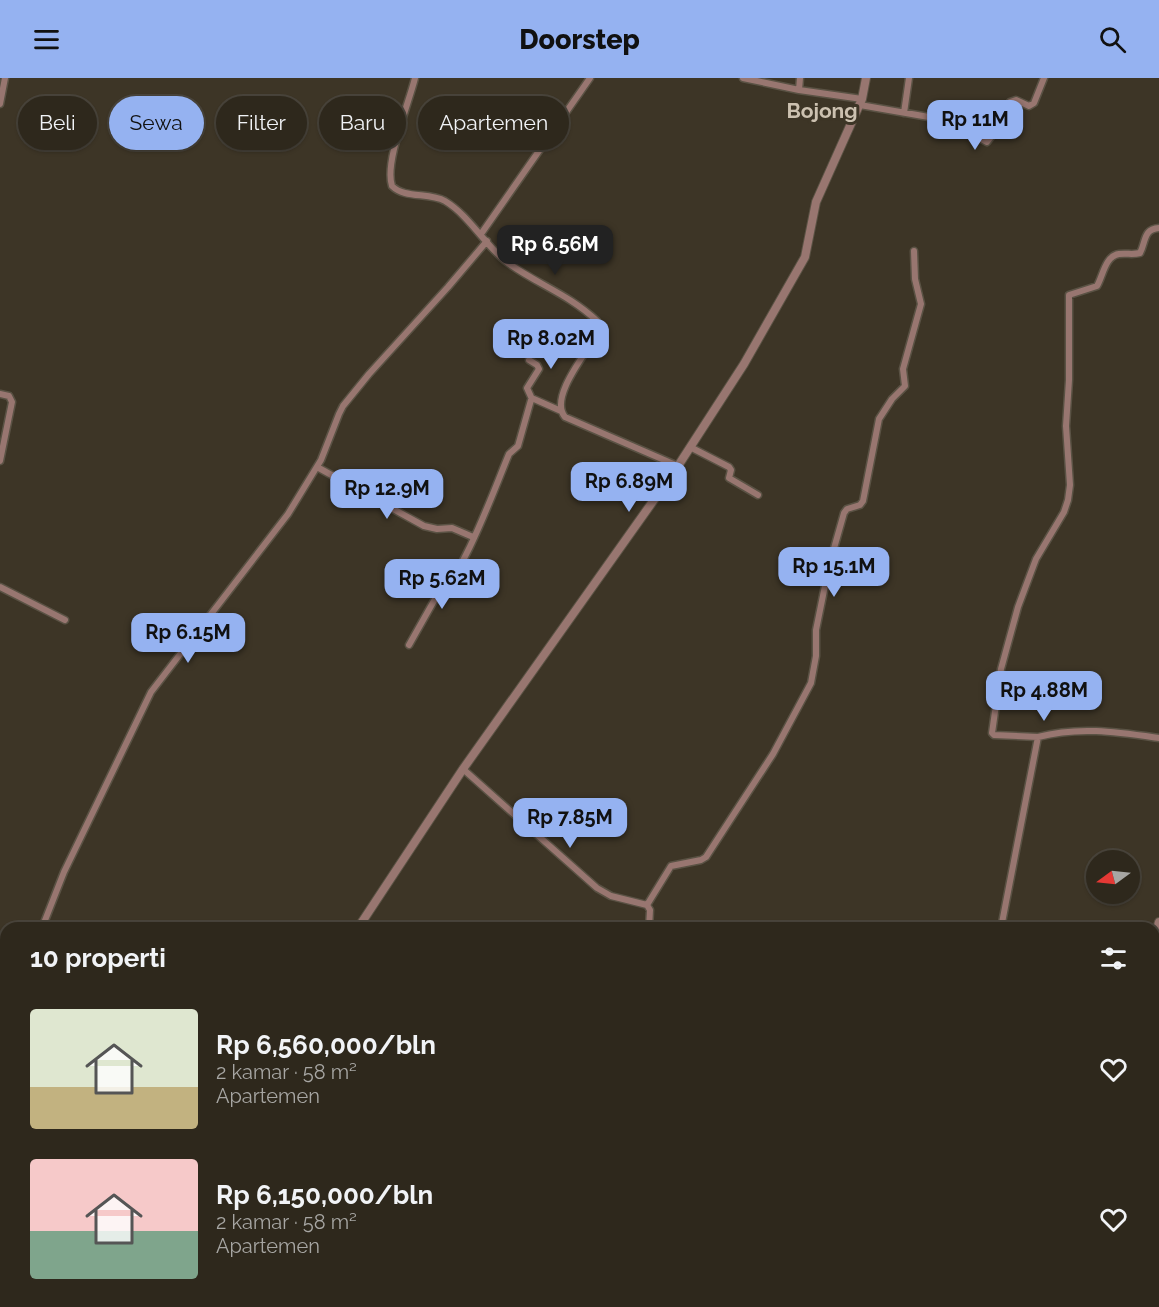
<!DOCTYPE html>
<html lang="id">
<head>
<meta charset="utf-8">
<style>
	:root { --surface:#2e281c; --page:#3a3429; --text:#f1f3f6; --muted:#a7a6a3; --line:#49443b; --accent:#95b2f1 }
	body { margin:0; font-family:Raleway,sans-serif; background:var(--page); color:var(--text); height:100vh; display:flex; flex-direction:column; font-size:22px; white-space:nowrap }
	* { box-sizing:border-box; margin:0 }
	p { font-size:20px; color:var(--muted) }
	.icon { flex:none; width:33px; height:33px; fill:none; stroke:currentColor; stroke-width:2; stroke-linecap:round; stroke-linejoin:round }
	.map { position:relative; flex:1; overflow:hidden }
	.panel { position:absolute; left:0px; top:844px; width:1160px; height:386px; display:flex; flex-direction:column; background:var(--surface); border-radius:18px 18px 0 0; box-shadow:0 2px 4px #0004,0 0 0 2px var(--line) }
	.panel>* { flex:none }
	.hud { position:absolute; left:18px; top:18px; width:600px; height:54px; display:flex; gap:12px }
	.needle { width:39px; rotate:255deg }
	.buttons { position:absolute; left:1086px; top:772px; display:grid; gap:12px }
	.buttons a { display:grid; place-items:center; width:54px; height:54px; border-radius:50%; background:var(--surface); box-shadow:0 2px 4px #0004,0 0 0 2px var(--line); font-size:30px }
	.price { position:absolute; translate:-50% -51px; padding:0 14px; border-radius:12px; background:var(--accent); color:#111; font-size:20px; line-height:39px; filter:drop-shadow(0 2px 3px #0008) }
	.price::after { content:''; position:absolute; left:50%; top:36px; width:18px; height:14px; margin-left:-9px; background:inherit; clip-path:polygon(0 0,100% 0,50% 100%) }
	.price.active { background:#222; color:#fff }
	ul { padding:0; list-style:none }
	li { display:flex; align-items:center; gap:18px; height:150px; padding:0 30px }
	li span { display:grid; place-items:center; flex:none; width:168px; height:120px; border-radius:6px; color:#555 }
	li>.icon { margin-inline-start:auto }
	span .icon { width:72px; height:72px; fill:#fffc; stroke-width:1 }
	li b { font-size:26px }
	h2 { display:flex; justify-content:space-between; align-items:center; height:72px; padding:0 30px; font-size:26px }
	.tag { padding:0 21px; border-radius:27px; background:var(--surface); box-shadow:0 2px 4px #0004,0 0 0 2px var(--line); font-size:21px; line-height:54px }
	.tag.active { background:var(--accent); color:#111 }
	header { display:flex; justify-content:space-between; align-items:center; height:78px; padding:0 30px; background:var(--accent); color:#111; font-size:27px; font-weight:800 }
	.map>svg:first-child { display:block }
	.pitch { fill:#546530 }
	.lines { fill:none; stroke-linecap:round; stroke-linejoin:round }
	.stream { stroke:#012649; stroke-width:1.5 }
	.river { stroke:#012649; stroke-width:10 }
	.minor-casing { stroke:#5a5244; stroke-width:9 }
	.tertiary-casing { stroke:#5a5244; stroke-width:10 }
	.minor { stroke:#987670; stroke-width:6 }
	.tertiary { stroke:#987670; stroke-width:8 }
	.labels { text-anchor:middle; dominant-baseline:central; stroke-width:6; stroke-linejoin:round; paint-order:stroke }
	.quarter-label { font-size:21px; font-weight:bold; fill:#ccc1b0; stroke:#3d3526 }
</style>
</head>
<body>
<header><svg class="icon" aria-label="menu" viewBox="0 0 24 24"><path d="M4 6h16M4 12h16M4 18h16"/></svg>Doorstep<svg class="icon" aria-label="search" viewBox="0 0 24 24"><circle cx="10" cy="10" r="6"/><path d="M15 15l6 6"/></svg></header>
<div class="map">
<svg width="1159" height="1229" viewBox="0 0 1159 1229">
	<rect width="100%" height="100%" fill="#3d3526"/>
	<path class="pitch" d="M4,1213L6,1214V1224H29L40,1229H0V1219Z"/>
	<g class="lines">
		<path class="stream" d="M0,1076L6,1075"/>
		<path class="river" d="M686,1229L696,1224"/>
		<defs>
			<path id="minor" d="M415,0C409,25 384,85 392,108C405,121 429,114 445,123C470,138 485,168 508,185C537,206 570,217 597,243L599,253C589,272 548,319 565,339L678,388
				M743,0L799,12L862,21
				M799,12L800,0
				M0,26L5,0
				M860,27L946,42L987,64L995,54L1010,24L1016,22L1029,28L1034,25L1044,0
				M904,35L909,0
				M481,156L590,0
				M529,282L537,287L539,291L527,310L532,321
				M0,316L9,318L12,324L0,383
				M690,369L729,389L731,392L729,400L758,417
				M317,389L424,448L437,451L452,450L473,459
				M0,509L65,542
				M409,567L435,521C462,502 495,409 509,376L518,368L531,322L534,321L561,333
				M1038,659L994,657L992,655L1001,591L1018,529L1036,481L1064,434L1068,422L1070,407L1066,348L1069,302V217L1097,208C1103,198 1105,178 1119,176C1127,175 1133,177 1140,175C1146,164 1143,151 1159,150
				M463,691L597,810L611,818L647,827L650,832L649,850
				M647,827L671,788L701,782L706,779L773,676L811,605L816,578V552L829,488L844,435L847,431L860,427L863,423L879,341L892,321L905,308L903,291L921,226L915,201L914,173
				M42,850L64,794L151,614L288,436L321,382L339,336L343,328L369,296L448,209L487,163
				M1001,850L1038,659C1079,648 1117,654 1159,660
				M0,937L6,923
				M0,974L6,975
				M1154,1135L1159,1137
				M849,1229L851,1224"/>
			<path id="tertiary" d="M358,850L463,691L678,388L744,286L805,179L816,124L862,21L866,0
				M1154,860L1159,844
				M108,1229L111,1224
				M1098,1229L1099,1224"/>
		</defs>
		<use href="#minor" class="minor-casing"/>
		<use href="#tertiary" class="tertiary-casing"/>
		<use href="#minor" class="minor"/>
		<use href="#tertiary" class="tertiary"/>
	</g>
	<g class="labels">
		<g class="quarter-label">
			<text x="822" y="32">Bojong</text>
		</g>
	</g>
</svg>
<div class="buttons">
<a><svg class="needle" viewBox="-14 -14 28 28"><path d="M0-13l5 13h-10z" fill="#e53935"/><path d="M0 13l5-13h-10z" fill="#a7a6a3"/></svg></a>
</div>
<b class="price" style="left:975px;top:73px">Rp 11M</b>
<b class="price active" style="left:555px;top:198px">Rp 6.56M</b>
<b class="price" style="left:551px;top:292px">Rp 8.02M</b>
<b class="price" style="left:629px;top:435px">Rp 6.89M</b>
<b class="price" style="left:387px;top:442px">Rp 12.9M</b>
<b class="price" style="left:834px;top:520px">Rp 15.1M</b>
<b class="price" style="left:442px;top:532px">Rp 5.62M</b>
<b class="price" style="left:188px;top:586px">Rp 6.15M</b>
<b class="price" style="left:1044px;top:644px">Rp 4.88M</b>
<b class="price" style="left:570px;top:771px">Rp 7.85M</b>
<div class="hud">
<a class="tag">Beli</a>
<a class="tag active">Sewa</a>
<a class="tag">Filter</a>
<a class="tag">Baru</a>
<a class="tag">Apartemen</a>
</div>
<section class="panel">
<h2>10 properti<svg class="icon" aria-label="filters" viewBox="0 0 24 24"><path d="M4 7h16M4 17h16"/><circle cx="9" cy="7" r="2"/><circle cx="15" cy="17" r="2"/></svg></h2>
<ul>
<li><span style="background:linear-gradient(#dfe7d0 65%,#c2b280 0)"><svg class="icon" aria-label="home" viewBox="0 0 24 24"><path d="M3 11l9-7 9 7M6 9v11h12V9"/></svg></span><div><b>Rp 6,560,000/bln</b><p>2 kamar · 58 m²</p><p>Apartemen</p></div><svg class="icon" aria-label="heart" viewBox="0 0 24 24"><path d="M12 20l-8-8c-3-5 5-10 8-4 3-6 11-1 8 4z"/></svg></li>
<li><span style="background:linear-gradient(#f6c9c9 60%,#7fa58c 0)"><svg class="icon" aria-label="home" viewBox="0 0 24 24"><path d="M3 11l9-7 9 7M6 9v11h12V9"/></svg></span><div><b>Rp 6,150,000/bln</b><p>2 kamar · 58 m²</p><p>Apartemen</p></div><svg class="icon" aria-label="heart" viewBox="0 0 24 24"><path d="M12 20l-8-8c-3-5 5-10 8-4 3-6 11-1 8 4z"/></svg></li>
</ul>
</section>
</div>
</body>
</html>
